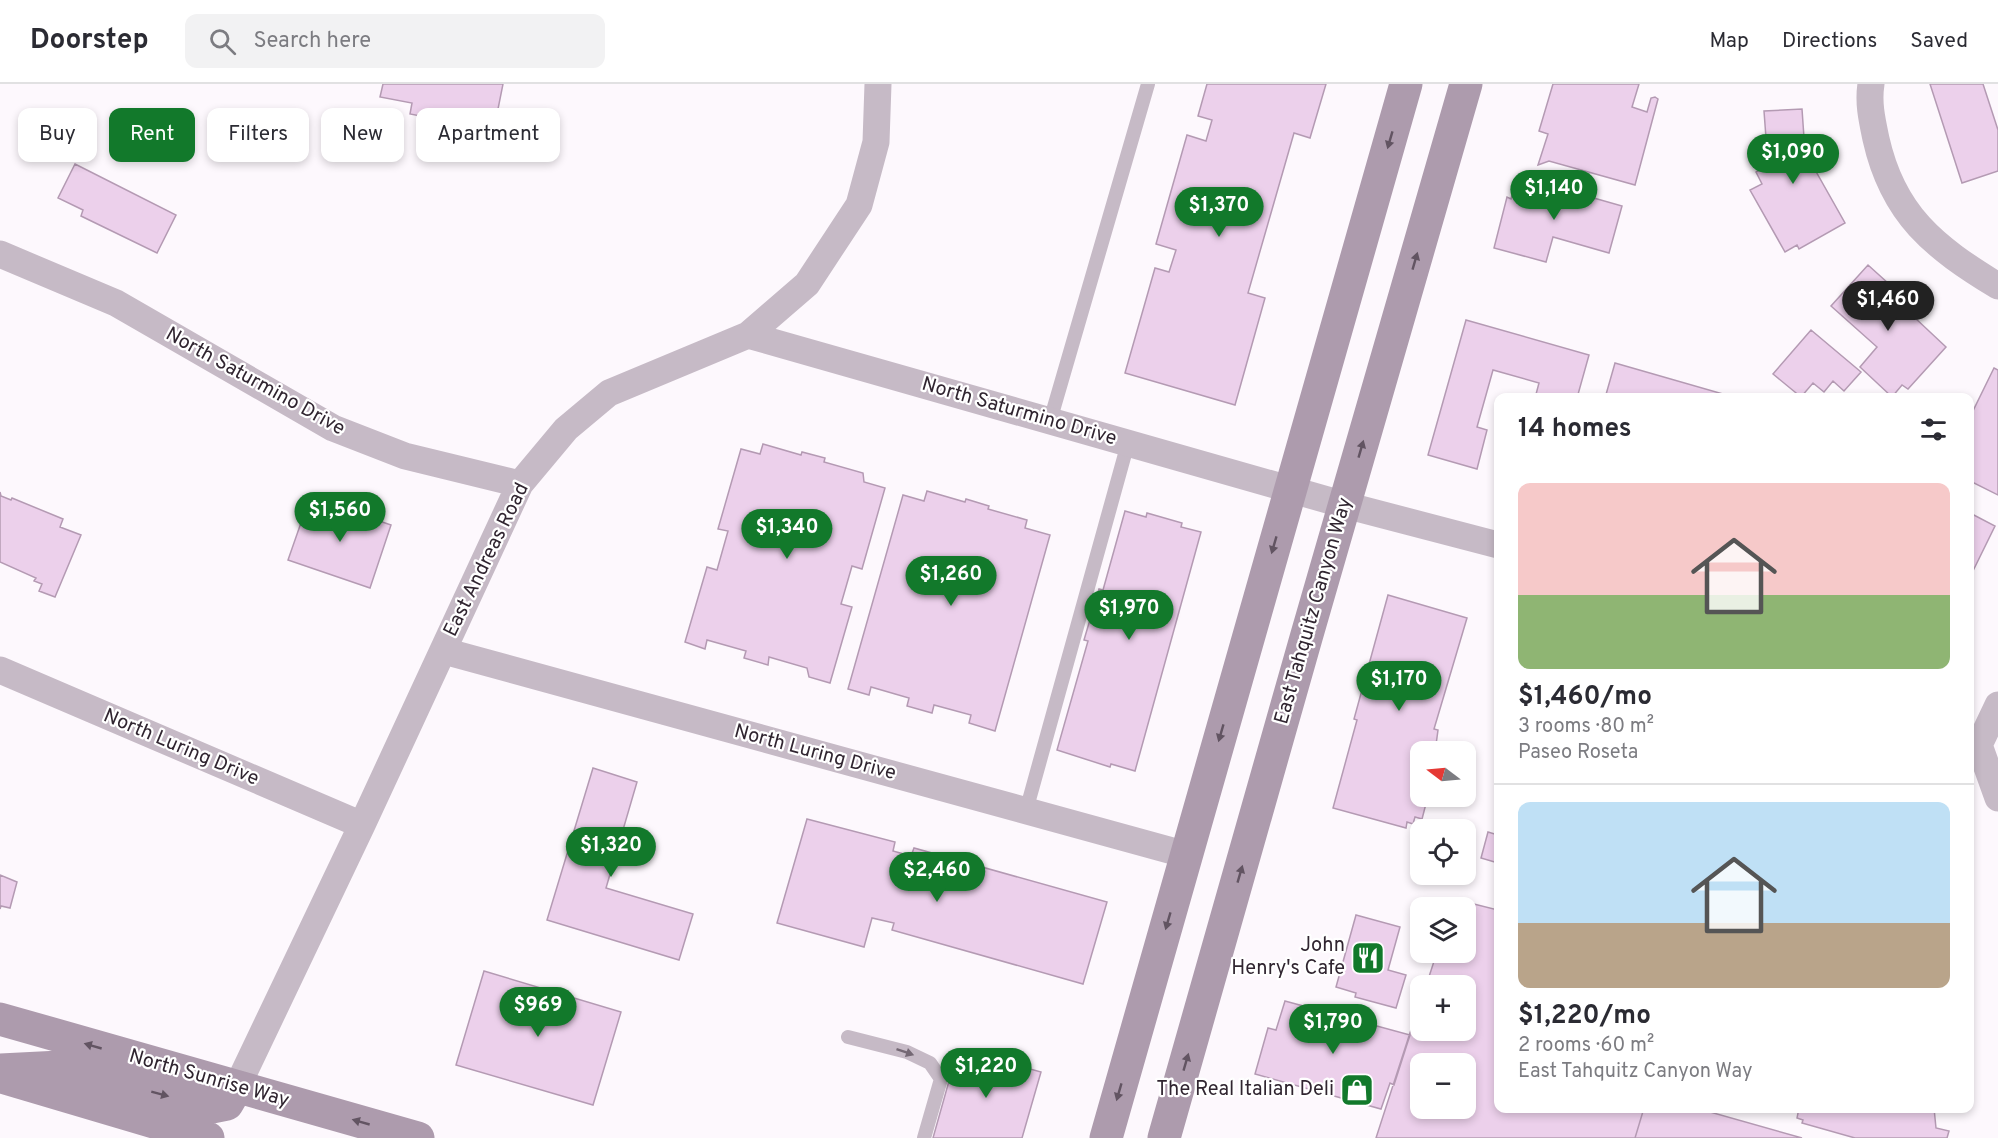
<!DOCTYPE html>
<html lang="en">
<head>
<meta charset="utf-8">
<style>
	:root { --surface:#fff; --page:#f2f2f3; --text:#2b2b33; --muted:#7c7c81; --line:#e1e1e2; --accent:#12792b }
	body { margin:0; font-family:Overpass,sans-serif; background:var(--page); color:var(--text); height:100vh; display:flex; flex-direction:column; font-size:22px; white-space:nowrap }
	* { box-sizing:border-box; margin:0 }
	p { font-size:20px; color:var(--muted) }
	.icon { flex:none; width:33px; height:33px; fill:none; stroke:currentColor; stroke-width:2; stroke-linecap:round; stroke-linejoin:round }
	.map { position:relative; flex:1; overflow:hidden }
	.side { position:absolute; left:1494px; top:309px; width:480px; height:720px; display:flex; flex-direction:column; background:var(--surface); border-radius:12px; box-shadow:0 3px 9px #0003 }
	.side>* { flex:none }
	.guide { position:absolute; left:18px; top:24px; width:570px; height:54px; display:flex; gap:12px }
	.needle { width:39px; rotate:286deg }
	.controls { position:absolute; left:1410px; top:657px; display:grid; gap:12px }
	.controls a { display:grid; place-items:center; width:66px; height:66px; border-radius:12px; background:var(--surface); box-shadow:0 3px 9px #0003; font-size:30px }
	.price { position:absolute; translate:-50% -51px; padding:0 14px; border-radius:21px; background:var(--accent); color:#fff; font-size:20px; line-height:39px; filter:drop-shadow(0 2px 3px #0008) }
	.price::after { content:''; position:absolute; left:50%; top:36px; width:18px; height:14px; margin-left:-9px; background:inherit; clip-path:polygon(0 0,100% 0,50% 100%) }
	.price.current { background:#222; color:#fff }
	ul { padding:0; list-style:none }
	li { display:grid; align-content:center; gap:12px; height:318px; padding:0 24px }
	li+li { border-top:2px solid var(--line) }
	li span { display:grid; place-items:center; height:186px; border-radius:12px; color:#555 }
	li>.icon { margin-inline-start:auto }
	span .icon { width:108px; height:108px; fill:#fffc; stroke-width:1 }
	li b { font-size:26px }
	h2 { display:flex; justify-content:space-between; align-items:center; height:72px; padding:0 24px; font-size:26px }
	.tag { padding:0 21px; border-radius:12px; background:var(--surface); box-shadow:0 3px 9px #0003; font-size:21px; line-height:54px }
	.tag.current { background:var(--accent); color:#fff }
	header { display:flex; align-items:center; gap:36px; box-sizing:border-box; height:84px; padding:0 30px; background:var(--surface); border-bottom:2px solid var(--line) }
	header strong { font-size:28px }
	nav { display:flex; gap:33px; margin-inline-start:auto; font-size:21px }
	.search { width:420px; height:54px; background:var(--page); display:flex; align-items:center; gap:15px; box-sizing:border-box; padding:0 21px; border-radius:12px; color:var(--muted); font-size:22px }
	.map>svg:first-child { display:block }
	.building { fill:#ecd0eb; stroke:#b49ab3; stroke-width:1.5; fill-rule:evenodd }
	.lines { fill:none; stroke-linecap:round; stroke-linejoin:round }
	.lane { stroke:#c6bac6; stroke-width:14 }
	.street { stroke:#c6bac6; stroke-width:27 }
	.secondary { stroke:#ad9bad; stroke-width:33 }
	.oneway { fill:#625462 }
	.oneway2 { fill:#746874 }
	.labels { text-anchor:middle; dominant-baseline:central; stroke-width:4.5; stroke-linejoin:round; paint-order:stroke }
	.street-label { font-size:20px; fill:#302530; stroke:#fff }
	.poi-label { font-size:20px; fill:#302530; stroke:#fff; text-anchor:end }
</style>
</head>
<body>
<header>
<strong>Doorstep</strong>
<div class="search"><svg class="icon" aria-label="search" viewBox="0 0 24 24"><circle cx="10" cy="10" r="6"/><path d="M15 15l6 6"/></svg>Search here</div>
<nav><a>Map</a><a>Directions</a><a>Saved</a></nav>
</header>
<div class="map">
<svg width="1998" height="1054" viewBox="0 0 1998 1054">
	<rect width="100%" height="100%" fill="#fdf8fd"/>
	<path class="building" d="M383,0H503L497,30L485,27L482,40L457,35L456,39L410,30L412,19L380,13Z
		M1207,0H1326L1310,54L1294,49L1248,209L1265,214L1235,321L1125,289L1155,184L1169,188L1176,166L1156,160L1187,51L1206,57L1212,36L1198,32Z
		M1553,0H1639L1632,23L1647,28L1651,14L1655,13L1658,15L1635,101L1549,77L1538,81L1548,50L1539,47Z
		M1930,0H1983L1998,46V87L1962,99Z
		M1802,25L1805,68L1845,139L1799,165L1797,161L1785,168L1750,106L1762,100L1756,88L1768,81L1764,27Z
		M75,80L176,131L157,169L81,132L83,126L58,114Z
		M1516,96L1540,103L1541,99L1622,122L1609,169L1553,153L1546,178L1494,164L1507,113L1511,115Z
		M1868,181L1919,227L1914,233L1946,263L1908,305L1902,301L1892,313L1860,283L1877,263L1831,222Z
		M1466,236L1589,271L1577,314H1535L1539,299L1493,286L1477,343L1487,346L1477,385L1428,371Z
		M1811,246L1861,288L1844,307L1833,297L1824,308L1813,299L1801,313L1773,290Z
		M1615,279L1723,310L1722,314H1605Z
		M1994,284L1998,286V411L1970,397V333Z
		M763,360L801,371L802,368L825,374L824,378L863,389L864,398L885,404L862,485L852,482L841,520L852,523L830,599L809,593L807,584L769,573L768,581L744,574L746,567L707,556L705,565L685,558L707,483L717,486L728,447L718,445L741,365L760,370Z
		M927,407L965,418L966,415L989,422L988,425L1027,436L1025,444L1050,451L995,647L969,639L971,631L934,621L932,629L907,622L909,614L871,603L869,611L848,605L903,411L924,417Z
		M0,408L1,412L11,416L12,414L63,435L60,443L81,451L55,513L39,507L42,500L34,497L36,494L0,478Z
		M310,413L391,441L370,504L288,476Z
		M1125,427L1146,433L1147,429L1182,439L1181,443L1201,448L1135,687L1111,680L1110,683L1057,666L1088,557L1084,556L1099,505L1103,506Z
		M1970,429L1995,442L1970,493Z
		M1388,511L1467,534L1434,645L1438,646L1435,668H1420V712H1428L1422,735L1415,733L1413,740L1407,738L1406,744L1333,724L1357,636L1354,635Z
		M593,684L637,698L606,804L693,830L679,876L547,836Z
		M807,735L895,758L893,767L911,772L914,764L1107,818L1083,900L892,846L894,839L872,834L864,863L777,839Z
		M1488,748L1498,751V779L1481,774Z
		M0,791L17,798L10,824L1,822L0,825Z
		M1454,815L1498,826V1024H1644L1635,1054H1376L1420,918V946H1466V902H1426L1437,868H1466V824H1451ZM1420,980H1466V1024H1420Z
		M1356,831L1400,843L1388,886L1406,891L1396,924L1355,913L1356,909L1336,903Z
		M484,887L621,928L593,1021L456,981Z
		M1285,917L1410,951L1394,1001L1390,999L1381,1025L1255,990L1268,944L1276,946Z
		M958,965L1041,988L1022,1054H933Z
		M1644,1024H1696L1802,1054H1635Z
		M1799,1024H1934L1936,1044L1949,1047L1947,1054H1855L1802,1039L1803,1036L1797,1034Z"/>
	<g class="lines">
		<path class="lane" d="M1050,337L1148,0
			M1026,727L1128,359
			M848,953L907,968L930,979L941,995L924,1054"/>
		<path class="street" d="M1871,0C1868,19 1872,36 1876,55C1893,131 1934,163 1998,202
			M0,170L116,219L333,344L405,372L520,400
			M748,251L1345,421L1498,461
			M444,567L1187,771
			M0,586L362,741
			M1998,621L1979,661L1998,714
			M237,1003L362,741L520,400L566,345L609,309L748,251L807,200L859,121L876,58L878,0"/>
		<path class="secondary" d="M0,935L418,1054
			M0,986L60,983L212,1023L227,1020L237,1003
			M5,994L208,1054
			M1106,1054L1406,0
			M1164,1054L1306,554L1466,0"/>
	</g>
	<defs><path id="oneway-solid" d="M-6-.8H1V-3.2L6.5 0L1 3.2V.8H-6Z" transform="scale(1.5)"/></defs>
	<g class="oneway">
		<use href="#oneway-solid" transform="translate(1390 56) rotate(106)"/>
		<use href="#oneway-solid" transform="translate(1415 177) rotate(-74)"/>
		<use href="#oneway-solid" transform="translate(1361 365) rotate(-74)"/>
		<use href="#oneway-solid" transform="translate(1274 461) rotate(106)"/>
		<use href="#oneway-solid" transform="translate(1221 649) rotate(106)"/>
		<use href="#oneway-solid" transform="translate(1240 790) rotate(-74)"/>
		<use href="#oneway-solid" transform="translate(1168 837) rotate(106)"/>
		<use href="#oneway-solid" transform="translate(93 962) rotate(-164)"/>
		<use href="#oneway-solid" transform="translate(1186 978) rotate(-74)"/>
		<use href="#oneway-solid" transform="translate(1119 1008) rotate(106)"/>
		<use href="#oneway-solid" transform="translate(160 1010) rotate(15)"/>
		<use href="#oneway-solid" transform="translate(361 1038) rotate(-164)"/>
	</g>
	<use class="oneway2" href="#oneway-solid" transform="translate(905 968) rotate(19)"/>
	<defs>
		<symbol id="restaurant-square" viewBox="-11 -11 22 22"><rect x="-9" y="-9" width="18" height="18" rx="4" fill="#12792b" stroke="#fff"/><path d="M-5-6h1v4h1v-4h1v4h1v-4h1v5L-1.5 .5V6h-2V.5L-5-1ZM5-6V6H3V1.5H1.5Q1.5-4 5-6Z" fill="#fff"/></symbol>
		<symbol id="shop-square" viewBox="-11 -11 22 22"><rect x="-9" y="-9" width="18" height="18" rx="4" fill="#12792b" stroke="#fff"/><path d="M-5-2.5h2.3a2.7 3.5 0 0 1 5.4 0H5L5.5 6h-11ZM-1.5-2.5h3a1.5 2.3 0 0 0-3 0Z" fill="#fff"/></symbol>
	</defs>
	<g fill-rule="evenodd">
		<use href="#restaurant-square" x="1349" y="855" width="38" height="38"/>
		<use href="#shop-square" x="1338" y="987" width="38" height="38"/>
	</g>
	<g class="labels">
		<g class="street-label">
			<text transform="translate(255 298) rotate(29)">North Saturmino Drive</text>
			<text transform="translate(1019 328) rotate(16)">North Saturmino Drive</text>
			<text transform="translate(487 476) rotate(-64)">East Andreas Road</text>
			<text transform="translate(1314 527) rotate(-74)">East Tahquitz Canyon Way</text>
			<text transform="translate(181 664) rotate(23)">North Luring Drive</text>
			<text transform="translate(815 669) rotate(15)">North Luring Drive</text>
			<text transform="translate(209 995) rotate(16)">North Sunrise Way</text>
		</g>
		<g class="poi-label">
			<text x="1345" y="862">John<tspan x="1345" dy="23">Henry's Cafe</tspan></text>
			<text x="1334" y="1006">The Real Italian Deli</text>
		</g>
	</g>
</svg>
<div class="controls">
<a><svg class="needle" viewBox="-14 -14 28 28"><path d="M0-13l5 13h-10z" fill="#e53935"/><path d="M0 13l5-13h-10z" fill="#7c7c81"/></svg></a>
<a><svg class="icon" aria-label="locate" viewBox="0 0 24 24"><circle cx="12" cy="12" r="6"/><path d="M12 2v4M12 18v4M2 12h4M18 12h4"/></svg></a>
<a><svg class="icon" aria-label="layers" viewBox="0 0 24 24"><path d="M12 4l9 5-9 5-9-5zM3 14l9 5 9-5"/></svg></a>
<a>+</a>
<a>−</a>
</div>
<b class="price" style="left:1793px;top:101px">$1,090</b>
<b class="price" style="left:1554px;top:137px">$1,140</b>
<b class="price" style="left:1219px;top:154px">$1,370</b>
<b class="price current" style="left:1888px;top:248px">$1,460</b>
<b class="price" style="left:340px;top:459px">$1,560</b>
<b class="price" style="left:787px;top:476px">$1,340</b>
<b class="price" style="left:951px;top:523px">$1,260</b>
<b class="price" style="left:1129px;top:557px">$1,970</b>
<b class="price" style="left:1399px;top:628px">$1,170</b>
<b class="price" style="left:611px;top:794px">$1,320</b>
<b class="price" style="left:937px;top:819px">$2,460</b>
<b class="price" style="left:538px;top:954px">$969</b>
<b class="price" style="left:1333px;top:971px">$1,790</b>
<b class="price" style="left:986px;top:1015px">$1,220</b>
<div class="guide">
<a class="tag">Buy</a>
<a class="tag current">Rent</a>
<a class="tag">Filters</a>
<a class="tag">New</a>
<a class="tag">Apartment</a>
</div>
<section class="side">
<h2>14 homes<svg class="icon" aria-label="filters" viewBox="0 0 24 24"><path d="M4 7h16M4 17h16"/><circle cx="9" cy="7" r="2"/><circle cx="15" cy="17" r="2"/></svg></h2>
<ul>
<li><span style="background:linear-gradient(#f6c9c9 60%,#8fb573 0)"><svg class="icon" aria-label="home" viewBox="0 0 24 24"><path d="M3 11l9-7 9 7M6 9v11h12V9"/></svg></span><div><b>$1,460/mo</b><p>3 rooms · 80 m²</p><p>Paseo Roseta</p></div></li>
<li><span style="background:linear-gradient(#bfe0f5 65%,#b9a48a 0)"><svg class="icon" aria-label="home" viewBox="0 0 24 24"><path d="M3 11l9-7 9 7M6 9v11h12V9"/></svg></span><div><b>$1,220/mo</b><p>2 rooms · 60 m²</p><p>East Tahquitz Canyon Way</p></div></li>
</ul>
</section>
</div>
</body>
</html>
